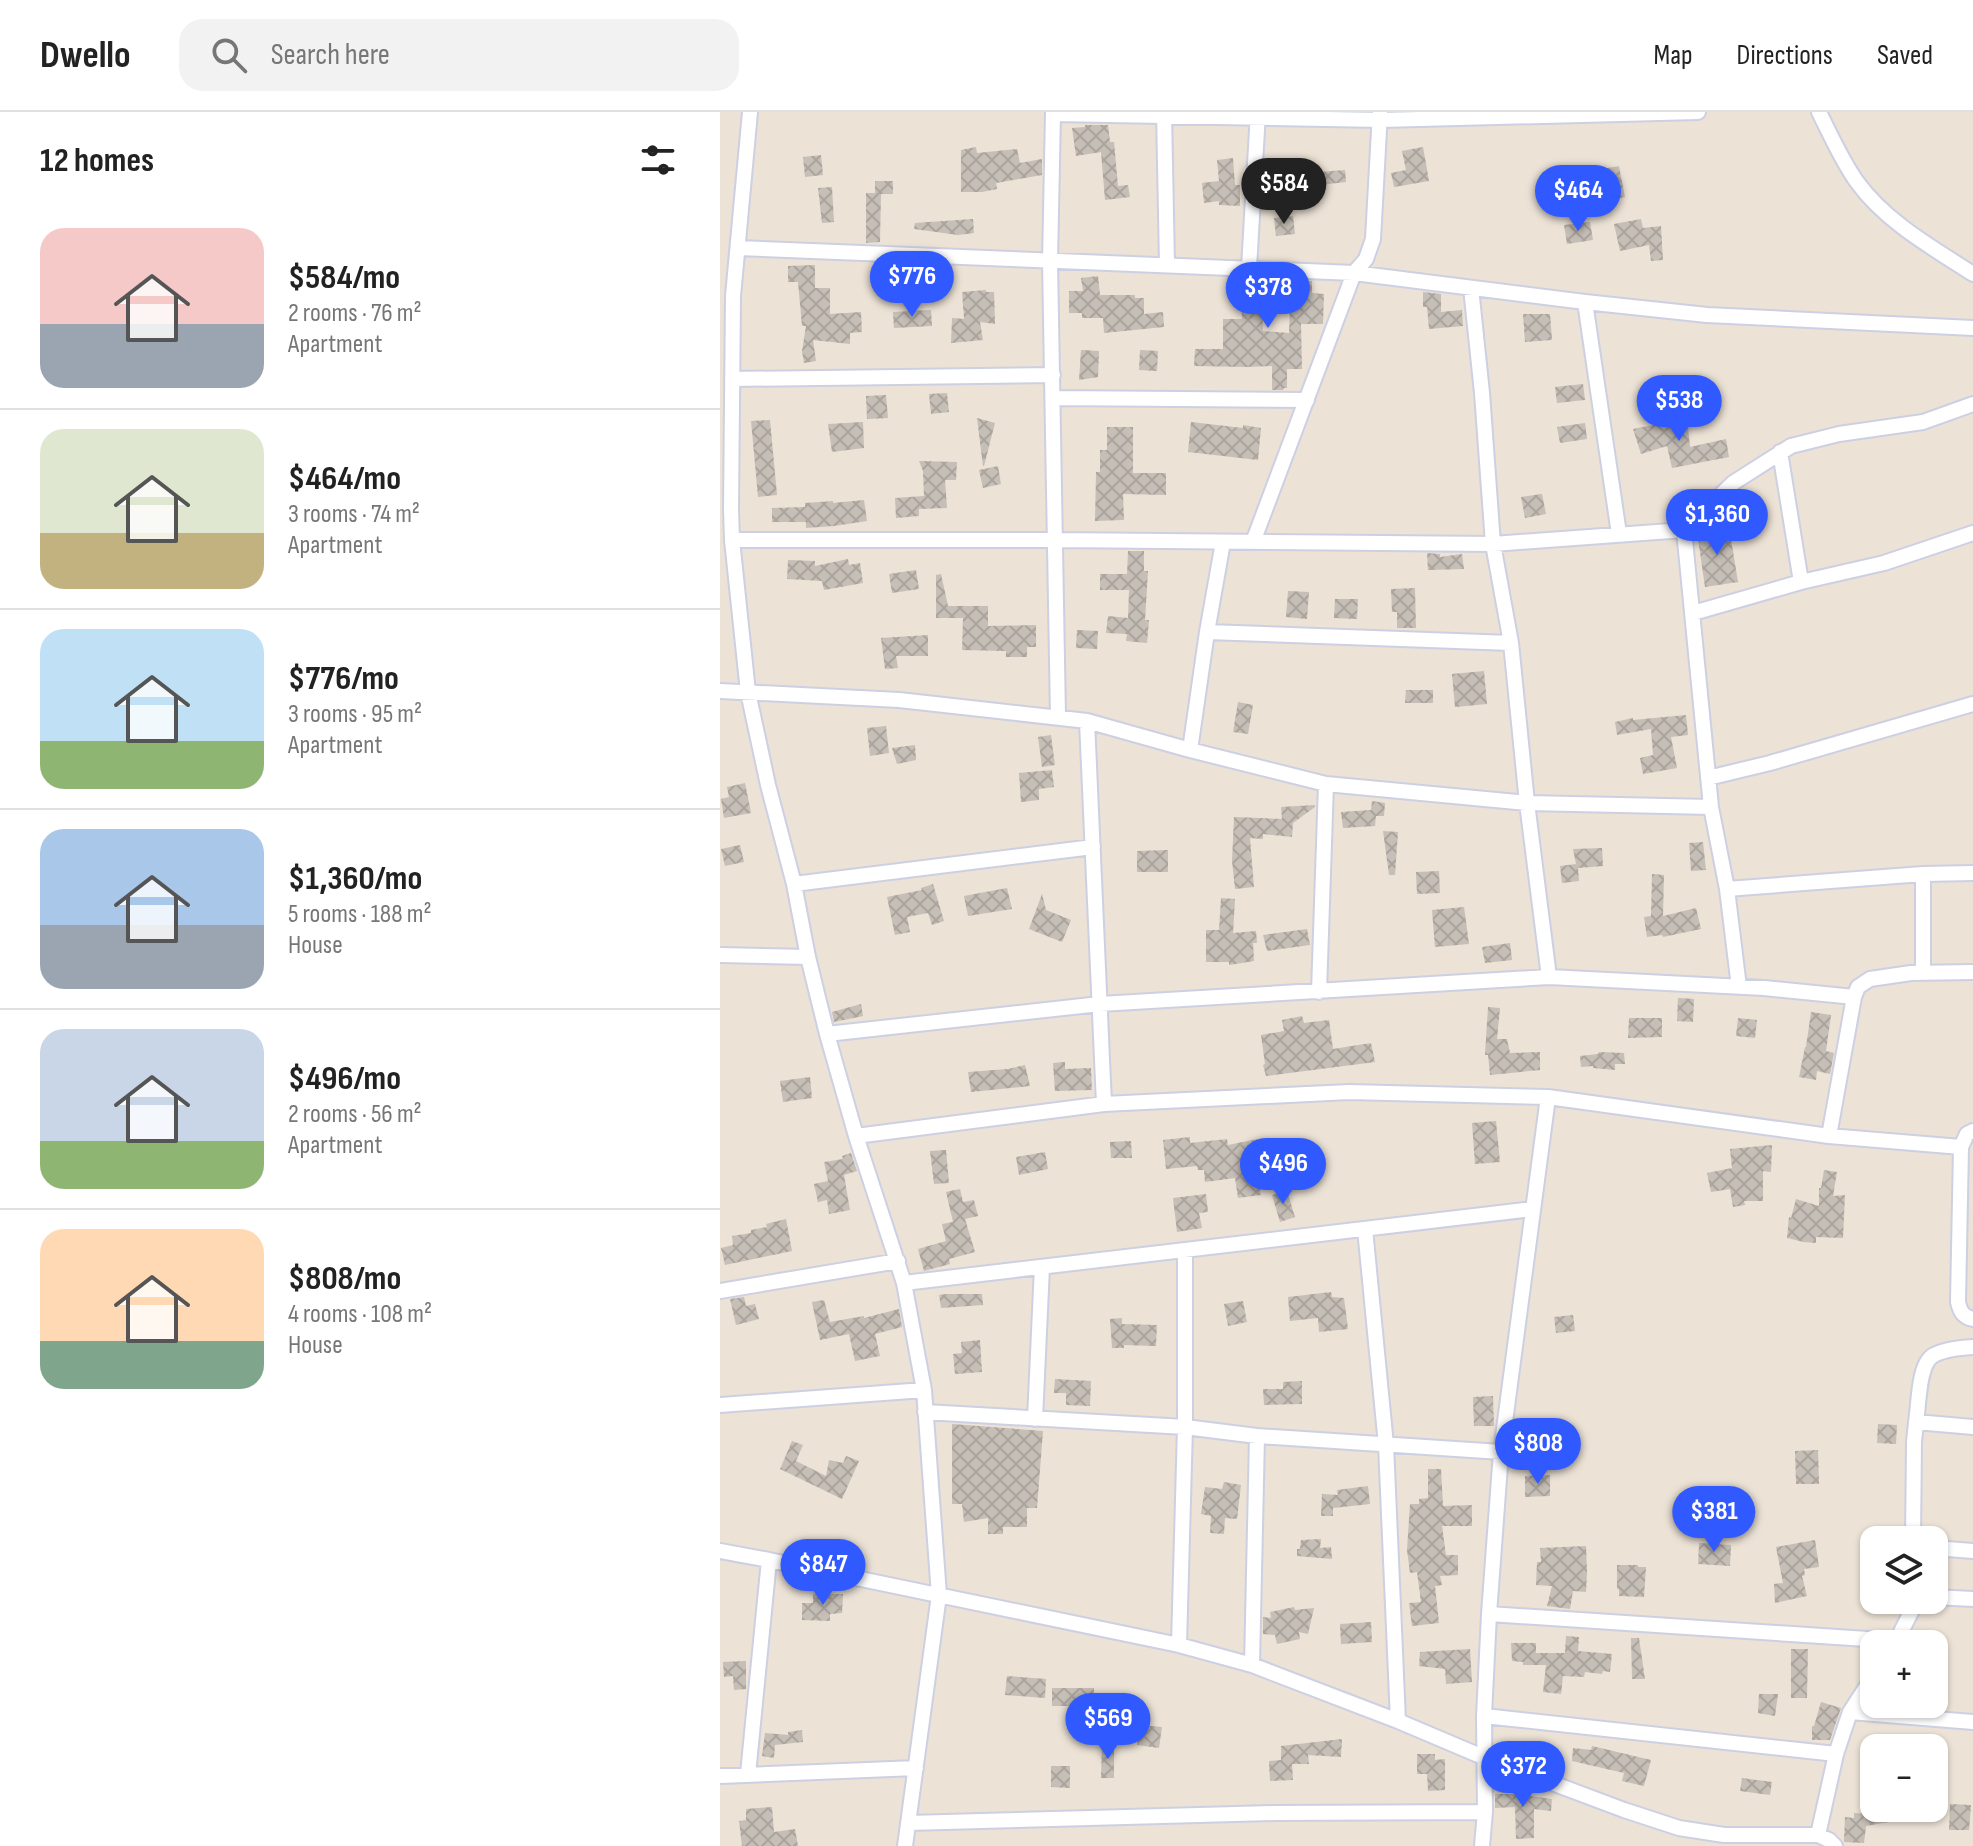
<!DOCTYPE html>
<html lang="en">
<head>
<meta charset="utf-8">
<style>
	:root { --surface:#fff; --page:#f2f2f2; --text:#222; --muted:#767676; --line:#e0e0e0; --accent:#305aff }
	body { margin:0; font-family:"Sofia Sans Condensed",sans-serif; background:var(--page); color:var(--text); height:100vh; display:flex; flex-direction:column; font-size:30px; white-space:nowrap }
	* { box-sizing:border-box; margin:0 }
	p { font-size:26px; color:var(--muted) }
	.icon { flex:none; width:44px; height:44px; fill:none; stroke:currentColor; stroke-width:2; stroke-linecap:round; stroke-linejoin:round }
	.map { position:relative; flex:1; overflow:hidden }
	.details { display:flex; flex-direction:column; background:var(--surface); width:720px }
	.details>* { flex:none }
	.fabs { position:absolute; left:1140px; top:1414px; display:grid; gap:16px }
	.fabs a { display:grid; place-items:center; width:88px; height:88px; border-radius:16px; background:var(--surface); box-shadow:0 2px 6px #0004; font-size:40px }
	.price { position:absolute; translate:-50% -68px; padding:0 18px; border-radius:28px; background:var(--accent); color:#fff; font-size:26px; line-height:52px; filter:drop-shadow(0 2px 4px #0008) }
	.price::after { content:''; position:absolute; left:50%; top:48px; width:24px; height:18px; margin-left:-12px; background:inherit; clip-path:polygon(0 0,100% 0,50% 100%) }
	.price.selected { background:#222; color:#fff }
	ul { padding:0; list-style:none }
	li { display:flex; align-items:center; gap:24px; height:200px; padding:0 40px }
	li+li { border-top:2px solid var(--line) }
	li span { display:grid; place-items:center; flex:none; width:224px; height:160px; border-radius:24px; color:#555 }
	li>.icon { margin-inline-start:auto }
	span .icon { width:96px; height:96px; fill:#fffc; stroke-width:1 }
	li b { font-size:34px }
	h2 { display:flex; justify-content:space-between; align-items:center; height:96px; padding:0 40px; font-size:34px }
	header { display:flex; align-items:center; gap:48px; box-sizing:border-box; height:112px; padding:0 40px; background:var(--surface); border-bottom:2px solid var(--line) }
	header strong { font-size:38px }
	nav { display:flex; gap:44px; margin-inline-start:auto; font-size:28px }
	.search { width:560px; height:72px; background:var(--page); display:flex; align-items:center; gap:20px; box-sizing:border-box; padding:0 28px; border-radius:24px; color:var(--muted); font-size:30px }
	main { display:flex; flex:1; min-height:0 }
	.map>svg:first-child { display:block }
	.building { fill:url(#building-cross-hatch); fill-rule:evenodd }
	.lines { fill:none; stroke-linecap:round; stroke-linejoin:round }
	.street-casing { stroke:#ccd0e2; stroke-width:18 }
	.street { stroke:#fff; stroke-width:14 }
</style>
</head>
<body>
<header>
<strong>Dwello</strong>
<div class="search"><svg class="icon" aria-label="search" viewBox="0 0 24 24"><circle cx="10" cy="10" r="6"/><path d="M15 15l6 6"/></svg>Search here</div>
<nav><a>Map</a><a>Directions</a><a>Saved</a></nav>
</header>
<main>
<section class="details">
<h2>12 homes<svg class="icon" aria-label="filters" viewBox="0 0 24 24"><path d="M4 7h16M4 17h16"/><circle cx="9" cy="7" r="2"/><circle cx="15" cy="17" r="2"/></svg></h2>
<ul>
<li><span style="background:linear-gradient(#f6c9c9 60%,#9aa5b1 0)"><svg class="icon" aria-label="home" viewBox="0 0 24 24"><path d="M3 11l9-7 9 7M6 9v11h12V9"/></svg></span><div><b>$584/mo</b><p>2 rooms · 76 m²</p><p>Apartment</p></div></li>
<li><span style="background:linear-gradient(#dfe7d0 65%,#c2b280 0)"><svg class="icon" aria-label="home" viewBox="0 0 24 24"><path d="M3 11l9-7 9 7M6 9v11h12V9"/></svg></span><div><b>$464/mo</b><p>3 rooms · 74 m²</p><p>Apartment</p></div></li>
<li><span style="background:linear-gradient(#bfe0f5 70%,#8fb573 0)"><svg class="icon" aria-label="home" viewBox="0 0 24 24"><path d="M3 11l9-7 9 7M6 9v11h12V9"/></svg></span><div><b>$776/mo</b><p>3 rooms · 95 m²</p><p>Apartment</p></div></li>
<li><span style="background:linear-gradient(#a9c7e8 60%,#9aa5b1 0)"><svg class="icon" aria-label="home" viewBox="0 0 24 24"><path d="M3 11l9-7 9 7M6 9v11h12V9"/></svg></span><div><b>$1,360/mo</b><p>5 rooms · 188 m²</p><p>House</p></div></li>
<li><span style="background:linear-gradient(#c9d6e8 70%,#8fb573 0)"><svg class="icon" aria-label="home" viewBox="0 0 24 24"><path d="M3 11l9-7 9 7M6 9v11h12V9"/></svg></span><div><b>$496/mo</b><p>2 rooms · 56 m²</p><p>Apartment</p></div></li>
<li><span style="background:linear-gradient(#ffd9b3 70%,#7fa58c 0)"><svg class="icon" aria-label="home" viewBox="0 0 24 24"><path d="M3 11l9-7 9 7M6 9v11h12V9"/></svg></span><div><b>$808/mo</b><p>4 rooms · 108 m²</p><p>House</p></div></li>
</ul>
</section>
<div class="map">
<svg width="1253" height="1734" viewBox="0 0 1253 1734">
	<defs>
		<pattern id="building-cross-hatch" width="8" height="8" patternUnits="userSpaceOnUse" patternTransform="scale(2)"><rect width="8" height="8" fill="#c6bfb7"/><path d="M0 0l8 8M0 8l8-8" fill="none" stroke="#aaa49d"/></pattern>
	</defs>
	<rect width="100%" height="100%" fill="#ece2d6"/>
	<path class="building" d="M365,13H388L390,30H394L398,74L408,73L410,85L385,88L381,40L356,44L352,16L365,15Z
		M256,35L257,41L297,37L300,51L322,47V63L276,71L277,77L262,80H241V38Z
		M703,35L709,69L674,75L671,61L686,58L682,39Z
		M101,43L103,63L85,65L83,45Z
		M513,46L515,73H520V94L499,93V89L484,91L482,71L499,69L497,48Z
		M899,54L905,85L889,88L882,57Z
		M625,58L626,70L600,73L599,60Z
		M155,69H173V82H161L160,130L146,131V81H155Z
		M112,75L114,110L102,111L98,76Z
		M573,104L575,122L556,124L554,106Z
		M253,107L254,121L238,123L194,117L195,111Z
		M921,107L923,116L941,114L943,148L931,149L929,133L900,139L894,112Z
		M870,110L873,128L847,132L844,113Z
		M95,153V176H110V202L141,200L142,220L130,221V232L93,228L96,249L84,251L82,239L86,214H82L78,170H68V154Z
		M378,164L380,183H415V186H424V202L443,200L444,215L384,221L383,206H362V201H349V179H363L361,166Z
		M571,169H592V181L604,182L603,212H581L582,257H567V276H564L563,278H552V254L525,255L474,254L475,237H503V207H522L521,190L524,170L571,174ZM542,188L570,191L569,221L543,219Z
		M266,178V180H274L275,212L260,210L263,228L231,231L232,206L244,207L242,180Z
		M703,180L721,182V200L742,198L743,214L709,217L707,195H703Z
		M211,198L212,214L174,216L173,200Z
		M803,202H830L832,228L805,230Z
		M361,238L379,239L378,265L359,268Z
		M420,238L438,239L437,259L419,258Z
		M863,272L865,288L837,291L835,275Z
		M227,281L229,300L211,302L209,282Z
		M166,283L168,306L147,307L146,284Z
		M967,305L970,335L1006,327L1009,345L952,356L947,334L921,342L913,317L948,310V307Z
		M257,306L275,311L264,354H263Z
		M50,308L57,383L38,385L31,309Z
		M143,310L144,336L112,340L108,312Z
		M471,310L523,316V313L541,316L538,348L468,340Z
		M865,311L867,327L840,331L837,315Z
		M387,315H413V361H446V383L403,382L404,408L375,409L376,360H380V338H387Z
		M199,349L237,350L236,368H225L227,396L199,397V404L176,406L175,386L204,384L203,359Z
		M278,354L281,372L263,376L259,358Z
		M822,382L826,402L805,406L801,385Z
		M144,388L147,409L114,414L86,416V410H52V396L85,395V391L113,389V391Z
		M1009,415L1018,470L985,475L977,420Z
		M408,439H424V459H428L425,508H429L427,531L406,529L407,522L386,521L388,504L408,506L409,478H380V462H407Z
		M707,441L720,442V445L742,442L744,457L708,458Z
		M128,447L129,453L140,451L143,471L104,478L102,469L67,467L68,448L95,449V454Z
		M196,458L199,477L172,481L169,462Z
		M221,462L228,494H268V514L316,513V535H307V545H286V539L242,538L243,506H216V463Z
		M695,476L696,516H677V500H672L671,477Z
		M568,479L589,480L587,507L566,505Z
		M615,487H638L637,507L614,506Z
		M357,518L378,519L377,537L356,536Z
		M208,523V544H176L178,556L165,557L161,526Z
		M764,559L767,592L735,595L732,562Z
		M686,578H713V591H685Z
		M518,590L533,593L528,622L513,620Z
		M966,603L968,623L951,625L957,656L923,662L920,646L933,643L931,617L897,623L895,610L913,606V608Z
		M166,614L169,641L150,644L147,616Z
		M331,623L335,653L322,655L318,625Z
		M195,633L196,648L177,652L172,636Z
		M332,658L334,675L319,677V688L301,690L299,661Z
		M25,671L31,701L4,706L1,687L9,685L7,675Z
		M652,689L665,691L664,704H656L655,714L623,716L621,700L651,698Z
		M595,693V695L573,711L572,725L543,722V727L530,726L534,775L515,777L512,749L514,705L562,707L561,695Z
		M663,719L678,720L675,763H669Z
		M983,730L986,758L971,759L969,731Z
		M20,733L24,750L5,754L1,737Z
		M882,736L883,754L858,756L859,769L842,771L840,754L856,752L853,737Z
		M448,738V760H417V739Z
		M719,759L720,781L697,782L696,760Z
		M932,762L944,763L943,804L976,796L981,817L943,825L942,823L927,825L924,805L931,804Z
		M213,772L224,809L212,813L208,801L187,805L190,820L175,823L167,785L202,778L201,776Z
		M287,776L292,797L248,804L244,784Z
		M322,782L326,798L351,808L342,830L309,817Z
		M501,786L515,787L513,821L536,819L537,831H533L534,849L509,853V850H486V818H499Z
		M744,795L749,832L715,835L712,798Z
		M587,817L590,833L547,839L543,823Z
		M790,831L792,848L765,851L762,835Z
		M958,886L974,887L973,910L957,909Z
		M141,892L143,904L114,910L112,900Z
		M768,895L780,896L777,927H787L790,941L820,940V958L770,963L768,943H765Z
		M1091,900L1111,903L1106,939L1114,941L1110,962L1097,959L1096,968L1079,965L1085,935H1086Z
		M582,904L584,911L609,908L613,937L651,931L655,950L546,964L543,953L545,952L541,923L564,919L562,908Z
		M909,906H942V925L908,926Z
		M1018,906L1037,908L1035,926L1016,924Z
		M879,940L904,941L905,952H895V958L873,956V954L861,955L860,944L878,942Z
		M345,950V957L371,956L372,978L335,979L333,951Z
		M305,953L310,974L251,980L248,960L288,957Z
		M90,965L92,986L63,990L60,969Z
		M776,1009L780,1050L755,1052L752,1011Z
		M470,1025V1031L507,1027L508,1033L538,1027L543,1054L537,1055L541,1083L518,1086L515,1066L485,1070L484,1058H478L477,1054L446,1057L443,1028Z
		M411,1029L412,1046H391L390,1030Z
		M1052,1033L1051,1060L1043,1059V1089H1024L1025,1093L1013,1095L1010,1077L991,1080L987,1061L1012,1056L1010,1037Z
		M226,1038L229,1071L214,1072L210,1039Z
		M325,1040L328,1057L299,1063L296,1045Z
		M131,1041L137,1059L124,1063L130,1098L109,1102L107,1088L98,1090L94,1072L108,1069L104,1050L123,1047L122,1044Z
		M1104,1058L1117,1060L1113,1084L1125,1083L1123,1126L1096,1125V1131L1084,1130L1067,1126L1069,1105L1071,1106L1076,1087L1099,1094V1076H1101Z
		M240,1077L243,1090L254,1088L258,1104L245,1107L255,1140L229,1147L230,1152L204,1159L198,1137L226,1129L222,1112L233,1110L226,1080Z
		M567,1079L575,1105L560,1110L552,1083Z
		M486,1082L488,1100L479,1101L482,1116L457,1120L453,1086Z
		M66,1107L72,1139L5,1153L1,1136L13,1133L12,1124L31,1121V1118L47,1115L46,1112Z
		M611,1180L612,1185L624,1186L628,1217L599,1220L598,1206L570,1209L568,1185Z
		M227,1182H262L263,1193L221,1196L219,1183Z
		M24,1185L26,1194L35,1192L39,1207L16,1213L10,1187Z
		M104,1188L110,1210L144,1204V1206L179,1197L182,1215L155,1222L160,1244L135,1249L129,1222L100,1228L92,1190Z
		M523,1189L527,1210L508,1214L504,1192Z
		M853,1203L855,1219L836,1221L834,1205Z
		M402,1206V1212L437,1213L436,1234L404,1233V1236H392L390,1207Z
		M260,1228L262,1260L235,1262L233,1242L242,1241L241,1230Z
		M335,1267L371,1269L370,1294L346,1293V1281H334Z
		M582,1269V1292L544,1293L543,1277H563V1270Z
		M773,1284L774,1314H754L753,1285Z
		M232,1312L323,1319L317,1396H307V1415H283V1422H268V1406L244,1410L242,1392H232Z
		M1158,1312L1177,1313L1176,1332L1157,1331Z
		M72,1329L83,1333L76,1349L106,1364L109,1348L123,1351L126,1344L139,1349L122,1387L60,1357Z
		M1098,1338L1099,1372H1076L1075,1339Z
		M708,1357H721L723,1394L752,1393V1414H722L726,1443H738V1463L720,1464L722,1473L715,1474L719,1511L692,1514L689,1491L701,1490L697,1460L690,1461L687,1438L690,1392H699V1387L708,1386Z
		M830,1363V1384L805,1385V1364Z
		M504,1370L521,1373L517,1407L505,1406L504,1422L490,1421L491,1404L481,1402L485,1375L502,1377Z
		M648,1374L650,1392L613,1396V1404H601L602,1382L618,1383L617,1378Z
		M601,1427L600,1436L611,1435L612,1447L577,1444V1437H580L581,1428Z
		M1095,1428L1099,1455L1084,1457L1085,1463L1082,1464L1087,1484L1055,1491L1054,1472L1063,1471L1056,1435Z
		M979,1431L1011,1433L1010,1454L978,1452Z
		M866,1434L867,1460L866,1480L853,1479L850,1497L827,1494L832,1474L816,1473L817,1450H821L820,1436Z
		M897,1453H918V1455H926L924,1485L899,1484V1477H897Z
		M93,1482H123L122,1501L110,1502V1509L82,1508V1491H93Z
		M574,1495L575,1498L594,1496L588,1522L579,1520L580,1527L557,1532L555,1523L543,1522V1505L551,1506L550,1500Z
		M651,1510L652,1530L621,1532L620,1512Z
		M846,1524L859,1525L858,1539L892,1542L890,1560L883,1559L882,1562L865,1560L864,1565L843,1564L841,1582L823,1580L826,1553H803V1550L792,1549L791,1531H816V1541H845Z
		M911,1526H919L925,1567H912Z
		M750,1537L752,1570L726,1572L725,1557L699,1554L700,1540Z
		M1071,1537H1088L1087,1586H1071Z
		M26,1549V1577L14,1578L13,1564L4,1565L3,1550Z
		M287,1564L326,1567L325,1586L285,1583Z
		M332,1576H374V1594H332Z
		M1039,1582H1058L1055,1604L1038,1601Z
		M1101,1590L1121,1596L1110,1628H1092V1614H1094Z
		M419,1613L442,1615L439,1636L417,1633Z
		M82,1618L83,1630L55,1633L54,1646L42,1644L45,1621L68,1623V1620Z
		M622,1627L621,1645L588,1643L589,1652H572L573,1668L550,1669L549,1649L561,1648V1634Z
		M382,1632H394V1666H381Z
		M872,1634L931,1648L924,1674L902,1669L904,1661L852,1649L853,1636L871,1638Z
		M697,1642H715V1648L725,1647V1678L708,1679L707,1662H697Z
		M331,1654H350V1676L331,1675Z
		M1022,1666L1052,1670L1050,1683L1020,1679Z
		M792,1675H809L810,1684L832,1687L831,1699L814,1697V1726L796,1727L795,1695L775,1696V1682H793Z
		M1230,1692L1251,1693L1249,1718H1229Z
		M52,1695L54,1720L75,1717L78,1734H22L19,1709L26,1708V1697Z
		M1178,1696L1180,1708L1146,1714L1144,1731L1124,1730L1125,1705L1134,1706V1701L1159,1703L1158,1698Z"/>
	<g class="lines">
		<defs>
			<path id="street" d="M30,0L13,184L11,397L12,428L28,580L48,673L74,772L88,845L107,922L136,1024L184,1171L204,1278L219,1483L185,1734
				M333,0L330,150L338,605
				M444,0L447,153
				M1099,0C1111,24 1122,49 1137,70C1166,110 1213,136 1253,162
				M333,2L661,8L978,0
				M18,136L634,161L865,190L987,203L1253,216
				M529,156L538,0
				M751,176L762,281L773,432L791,531L807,691L829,865
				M865,190L899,422
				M12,267L333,263
				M333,286L587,288
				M1060,340L1081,470
				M964,418L991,695L1007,777L1019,875
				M12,428H334L773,432L964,418L1013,371L1071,334L1119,322L1203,310L1253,292
				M533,430L634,161L646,147L653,127L660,0
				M973,501L1081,470L1164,451L1253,421
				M487,520L791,531
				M0,579L179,588L367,609L470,638L606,672L807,691L991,695
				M367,609L384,992
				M470,638L487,520L503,430
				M988,666L1050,651L1253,592
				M1203,762V860
				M74,772L373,735
				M1007,777L1203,762L1253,761
				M0,843L88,845
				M599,880L606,672
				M107,922L380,892L829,865L1044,876L1134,885L1138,875L1150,867L1191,861L1253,860
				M136,1024L384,992L629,980L828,985L1109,1024L1241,1035L1238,1190C1240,1199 1243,1205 1253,1207
				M1109,1024L1134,885
				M1241,1035L1247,1022L1253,1019
				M645,1117L666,1333L678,1609
				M184,1171L813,1097
				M0,1179L178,1149
				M0,1293L204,1278
				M205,1300L465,1315L537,1324L781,1340
				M315,1307L322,1155
				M1196,1310C1199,1293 1198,1251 1214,1243C1226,1237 1240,1236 1253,1235
				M1193,1428L1194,1330L1196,1310L1253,1315
				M1214,1436L1253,1439
				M0,1439L49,1448L459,1533L532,1553L678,1609L763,1645L904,1698L959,1716L1004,1723H1098L1116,1642L1130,1600L1154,1563
				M1214,1485L1253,1487
				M769,1502L1177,1529
				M1175,1532L1197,1488
				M459,1533L465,1315V1138
				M532,1553L537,1324
				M1130,1600L1253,1610
				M764,1604L1116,1642
				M28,1662L49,1448
				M0,1664L196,1656
				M188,1711L555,1701L765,1700
				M1098,1723L1109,1728L1115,1734
				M762,1734L765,1700L764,1604L769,1502L781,1340L828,985"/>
		</defs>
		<use href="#street" class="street-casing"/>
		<use href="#street" class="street"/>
	</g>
</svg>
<div class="fabs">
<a><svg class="icon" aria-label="layers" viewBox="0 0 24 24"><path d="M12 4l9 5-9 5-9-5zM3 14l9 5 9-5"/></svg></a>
<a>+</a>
<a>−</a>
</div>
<b class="price selected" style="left:564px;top:114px">$584</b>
<b class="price" style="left:858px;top:121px">$464</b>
<b class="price" style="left:192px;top:207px">$776</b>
<b class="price" style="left:548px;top:218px">$378</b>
<b class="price" style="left:959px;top:331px">$538</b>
<b class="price" style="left:997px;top:445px">$1,360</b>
<b class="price" style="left:563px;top:1094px">$496</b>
<b class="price" style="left:818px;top:1374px">$808</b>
<b class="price" style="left:994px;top:1442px">$381</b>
<b class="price" style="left:103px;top:1495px">$847</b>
<b class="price" style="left:388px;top:1649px">$569</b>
<b class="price" style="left:803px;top:1697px">$372</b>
</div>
</main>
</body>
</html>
